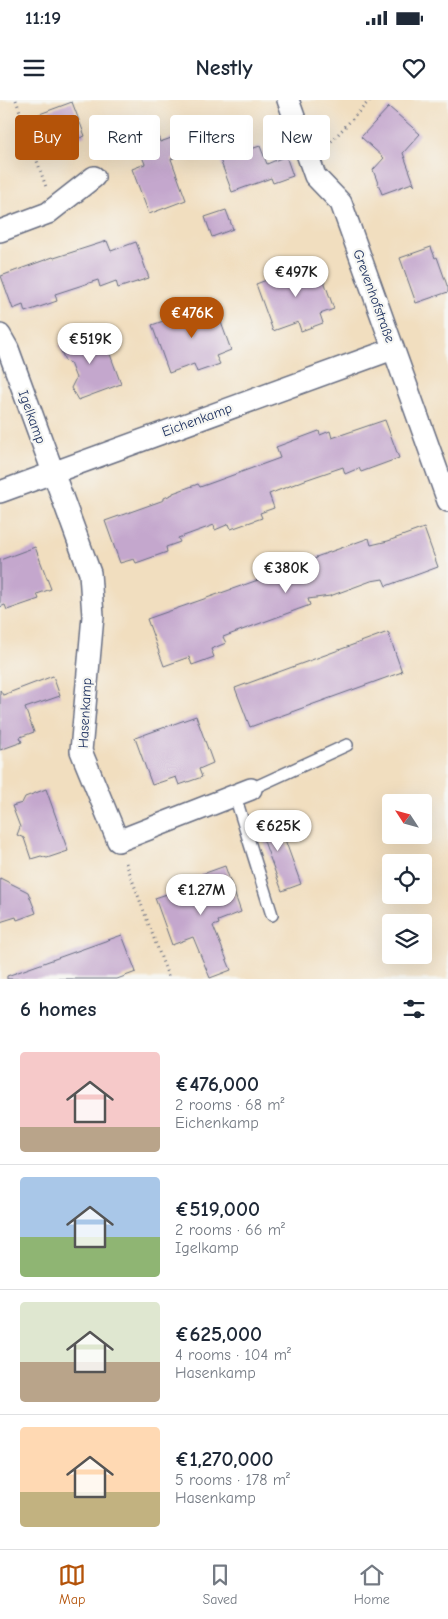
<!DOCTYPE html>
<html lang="en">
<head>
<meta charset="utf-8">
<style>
	:root { --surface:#fff; --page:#f2f2f3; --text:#1f2937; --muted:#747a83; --line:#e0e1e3; --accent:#b45309 }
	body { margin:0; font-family:"Comic Neue",sans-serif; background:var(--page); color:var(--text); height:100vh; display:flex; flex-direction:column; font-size:19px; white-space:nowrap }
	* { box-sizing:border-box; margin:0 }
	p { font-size:16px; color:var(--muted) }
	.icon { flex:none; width:28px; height:28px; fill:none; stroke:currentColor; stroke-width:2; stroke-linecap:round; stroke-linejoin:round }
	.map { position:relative; height:879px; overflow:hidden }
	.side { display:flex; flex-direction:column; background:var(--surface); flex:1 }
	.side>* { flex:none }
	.guide { position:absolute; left:15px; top:15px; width:419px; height:45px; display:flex; gap:10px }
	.needle { width:32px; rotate:306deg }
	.buttons { position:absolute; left:382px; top:694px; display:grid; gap:10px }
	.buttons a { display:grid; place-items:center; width:50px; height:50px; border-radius:5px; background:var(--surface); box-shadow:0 5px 20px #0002; font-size:25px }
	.price { position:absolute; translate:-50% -42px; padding:0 11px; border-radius:18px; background:#fff; color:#222; font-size:16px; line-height:32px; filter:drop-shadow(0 1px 2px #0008) }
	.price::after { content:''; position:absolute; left:50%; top:30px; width:15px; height:11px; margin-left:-8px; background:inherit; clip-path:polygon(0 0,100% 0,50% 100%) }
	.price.on { background:var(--accent); color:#fff }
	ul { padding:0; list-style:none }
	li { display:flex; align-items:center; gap:15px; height:125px; padding:0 20px }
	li+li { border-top:1px solid var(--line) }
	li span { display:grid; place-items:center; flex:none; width:140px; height:100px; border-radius:5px; color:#555 }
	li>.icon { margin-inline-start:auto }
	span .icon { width:60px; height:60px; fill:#fffc; stroke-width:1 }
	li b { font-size:21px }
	h2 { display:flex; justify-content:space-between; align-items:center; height:60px; padding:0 20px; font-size:21px }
	.tag { padding:0 18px; border-radius:5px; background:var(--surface); box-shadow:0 5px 20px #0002; font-size:18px; line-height:45px }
	.tag.on { background:var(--accent); color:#fff }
	.status { display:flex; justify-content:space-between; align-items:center; height:35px; padding:0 25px; background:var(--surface); direction:ltr }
	.status svg { height:14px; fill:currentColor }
	header { display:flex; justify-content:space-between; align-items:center; height:65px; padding:0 20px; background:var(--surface); font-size:22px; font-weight:700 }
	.menu { display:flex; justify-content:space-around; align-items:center; height:70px; border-top:1px solid var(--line); background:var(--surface); font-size:14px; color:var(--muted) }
	.menu a { display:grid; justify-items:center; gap:2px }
	.menu .on { color:var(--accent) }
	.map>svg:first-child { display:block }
	.building { fill:#c4a7cd }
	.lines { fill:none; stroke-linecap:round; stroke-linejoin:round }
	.service-casing { stroke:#666c80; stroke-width:14 }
	.minor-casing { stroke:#666c80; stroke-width:24 }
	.path { stroke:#666c80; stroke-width:3; stroke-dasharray:1 4; stroke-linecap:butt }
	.service { stroke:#fff; stroke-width:11 }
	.minor { stroke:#fff; stroke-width:21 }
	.labels { text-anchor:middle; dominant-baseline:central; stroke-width:4.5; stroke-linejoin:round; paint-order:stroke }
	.street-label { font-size:14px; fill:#1b2f5e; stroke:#f6f6f2 }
</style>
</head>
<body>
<div class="status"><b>11:19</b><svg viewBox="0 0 49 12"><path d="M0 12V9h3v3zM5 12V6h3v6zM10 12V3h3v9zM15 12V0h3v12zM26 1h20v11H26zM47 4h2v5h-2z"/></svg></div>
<header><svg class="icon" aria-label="menu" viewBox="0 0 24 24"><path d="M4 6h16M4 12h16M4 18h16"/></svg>Nestly<svg class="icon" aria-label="heart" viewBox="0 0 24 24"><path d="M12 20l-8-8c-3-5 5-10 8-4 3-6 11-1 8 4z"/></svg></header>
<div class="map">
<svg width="448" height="879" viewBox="0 0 448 879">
	<rect width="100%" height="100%" fill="#f6f6f2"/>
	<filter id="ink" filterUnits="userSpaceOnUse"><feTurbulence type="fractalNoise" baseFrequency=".02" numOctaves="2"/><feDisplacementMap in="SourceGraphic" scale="10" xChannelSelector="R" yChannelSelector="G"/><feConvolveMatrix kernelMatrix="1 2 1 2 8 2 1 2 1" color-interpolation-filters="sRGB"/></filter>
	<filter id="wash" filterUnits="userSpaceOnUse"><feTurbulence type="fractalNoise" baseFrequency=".0096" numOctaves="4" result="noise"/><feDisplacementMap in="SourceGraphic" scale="20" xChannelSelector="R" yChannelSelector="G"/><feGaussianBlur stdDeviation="1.12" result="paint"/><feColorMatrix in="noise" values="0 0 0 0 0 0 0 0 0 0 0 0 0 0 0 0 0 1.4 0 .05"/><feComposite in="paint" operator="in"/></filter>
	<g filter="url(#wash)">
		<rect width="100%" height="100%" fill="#f1debf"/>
		<g id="blocks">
			<path class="building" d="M72,2L85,36L41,52L29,18Z
				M389,7L420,34L403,53L415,86L412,83L382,94L373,70L384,58L361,37Z
				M154,23L160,42L197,29L203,47L171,59L186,100L149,114L132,69L145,64L132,31Z
				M246,35L251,49L260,46L267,64L286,56L293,76L273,83L271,78L232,92L215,46Z
				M226,110L233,129L212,137L205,117Z
				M107,141L111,151L136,142L149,178L118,188L116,181L100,187L98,180L55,194L57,201L25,212L23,205L13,209L1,176L53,157L54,158Z
				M431,147L435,158L437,157L448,188V192L416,203L400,158Z
				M317,161L334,209L320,214L323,223L301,231L298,222L273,231L256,184Z
				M214,203L231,250L216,256L220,264L197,272L194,264L169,273L152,225Z
				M101,230L121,284L78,300L71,288L76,278L70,263L65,261L59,245Z
				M385,320L399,358L361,372L359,368L345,374L343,367L305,380L269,394L274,408L260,413L262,418L231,429L229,424L215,430L214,425L178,438L180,442L166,447L167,452L136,463L134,459L120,463L105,421L164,400V398L173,394V393L198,384L200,387L280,358L276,347L319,331L320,335L330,331L332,338Z
				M424,428L438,467L386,486L383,479L371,481L330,496L308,499L310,505L223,537L226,543L211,549L214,557L192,565L189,557L164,566L147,519L258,480L317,458L316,457L369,438L371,445L388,441Z
				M35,447L51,489L37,494L39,499L7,510L5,505L0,507V460Z
				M388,532L402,572L250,627L235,588Z
				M53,576L60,596L25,608L34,632L20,637L22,642L0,650V590L3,595Z
				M196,616L213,663L199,669L202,677L179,685L176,677L152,685L135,638Z
				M46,689L68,751L47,758L41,756L31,759L24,738L17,735L20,727L12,706L22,703L25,697Z
				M275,712L301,784L282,791L256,719Z
				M225,766L241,812L218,821L219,824L213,826L231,870L210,878L193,837L172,845L155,798L179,790L178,787L201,778L200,775Z
				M0,778L28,792L36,813L17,820L16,817L0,822Z
				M122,835L136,872L117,879H7V876Z"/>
		</g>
	</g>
	<g filter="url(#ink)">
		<use href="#blocks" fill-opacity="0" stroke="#666c80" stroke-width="1"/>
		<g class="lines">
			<defs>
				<path id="service" d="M251,689L347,645
					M235,696L272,815"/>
				<path id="minor" d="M288,0L315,76L341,103L448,401
					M0,131L48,113L94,77
					M0,235L8,249L90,473L93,516L81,651L118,741L251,689
					M0,392L393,249"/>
			</defs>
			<use href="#service" class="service-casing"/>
			<use href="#minor" class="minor-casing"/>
			<path class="path" d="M16,0L46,87
				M328,45L370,0
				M126,763L169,879"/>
			<use href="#service" class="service"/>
			<use href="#minor" class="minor"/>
		</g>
	</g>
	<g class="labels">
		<g class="street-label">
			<text transform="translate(374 196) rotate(70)">Grevenhofstraße</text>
			<text transform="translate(32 317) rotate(70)">Igelkamp</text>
			<text transform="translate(197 320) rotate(-20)">Eichenkamp</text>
			<text transform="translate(85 613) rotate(-87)">Hasenkamp</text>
		</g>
	</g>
</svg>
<div class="buttons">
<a><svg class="needle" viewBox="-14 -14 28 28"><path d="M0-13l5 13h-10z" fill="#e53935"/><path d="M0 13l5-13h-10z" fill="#747a83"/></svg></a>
<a><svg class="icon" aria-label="locate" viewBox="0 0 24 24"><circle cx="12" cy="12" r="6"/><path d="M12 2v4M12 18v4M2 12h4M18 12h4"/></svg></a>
<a><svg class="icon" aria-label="layers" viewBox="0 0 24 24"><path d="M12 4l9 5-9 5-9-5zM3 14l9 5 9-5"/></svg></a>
</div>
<b class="price" style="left:296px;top:198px">€497K</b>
<b class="price on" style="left:192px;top:239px">€476K</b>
<b class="price" style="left:90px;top:265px">€519K</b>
<b class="price" style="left:286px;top:494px">€380K</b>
<b class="price" style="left:278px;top:752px">€625K</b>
<b class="price" style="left:201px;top:816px">€1.27M</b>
<div class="guide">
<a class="tag on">Buy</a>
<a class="tag">Rent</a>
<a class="tag">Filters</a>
<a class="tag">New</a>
</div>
</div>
<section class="side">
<h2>6 homes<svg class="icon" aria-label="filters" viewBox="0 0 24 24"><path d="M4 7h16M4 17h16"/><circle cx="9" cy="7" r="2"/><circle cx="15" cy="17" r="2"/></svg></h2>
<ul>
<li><span style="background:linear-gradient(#f6c9c9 75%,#b9a48a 0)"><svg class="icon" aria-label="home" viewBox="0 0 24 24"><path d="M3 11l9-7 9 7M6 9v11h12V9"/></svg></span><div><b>€476,000</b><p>2 rooms · 68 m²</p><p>Eichenkamp</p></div></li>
<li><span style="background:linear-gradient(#a9c7e8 60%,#8fb573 0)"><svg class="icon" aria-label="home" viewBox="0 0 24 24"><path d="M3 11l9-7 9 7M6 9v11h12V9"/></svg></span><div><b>€519,000</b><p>2 rooms · 66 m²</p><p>Igelkamp</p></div></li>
<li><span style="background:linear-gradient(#dfe7d0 60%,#b9a48a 0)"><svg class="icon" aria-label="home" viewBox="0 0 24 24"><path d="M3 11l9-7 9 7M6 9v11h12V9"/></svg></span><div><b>€625,000</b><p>4 rooms · 104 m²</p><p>Hasenkamp</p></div></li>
<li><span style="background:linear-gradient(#ffd9b3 65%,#c2b280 0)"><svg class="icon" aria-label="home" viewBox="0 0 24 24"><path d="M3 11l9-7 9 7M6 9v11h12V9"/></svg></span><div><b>€1,270,000</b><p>5 rooms · 178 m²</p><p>Hasenkamp</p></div></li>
</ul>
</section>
<nav class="menu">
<a class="on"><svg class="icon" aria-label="map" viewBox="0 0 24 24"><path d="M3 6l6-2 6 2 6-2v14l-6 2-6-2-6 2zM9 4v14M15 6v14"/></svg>Map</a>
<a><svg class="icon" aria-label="saved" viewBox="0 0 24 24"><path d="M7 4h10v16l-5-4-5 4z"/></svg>Saved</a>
<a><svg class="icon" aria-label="home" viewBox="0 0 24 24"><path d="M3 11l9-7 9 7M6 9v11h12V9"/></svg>Home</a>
</nav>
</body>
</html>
